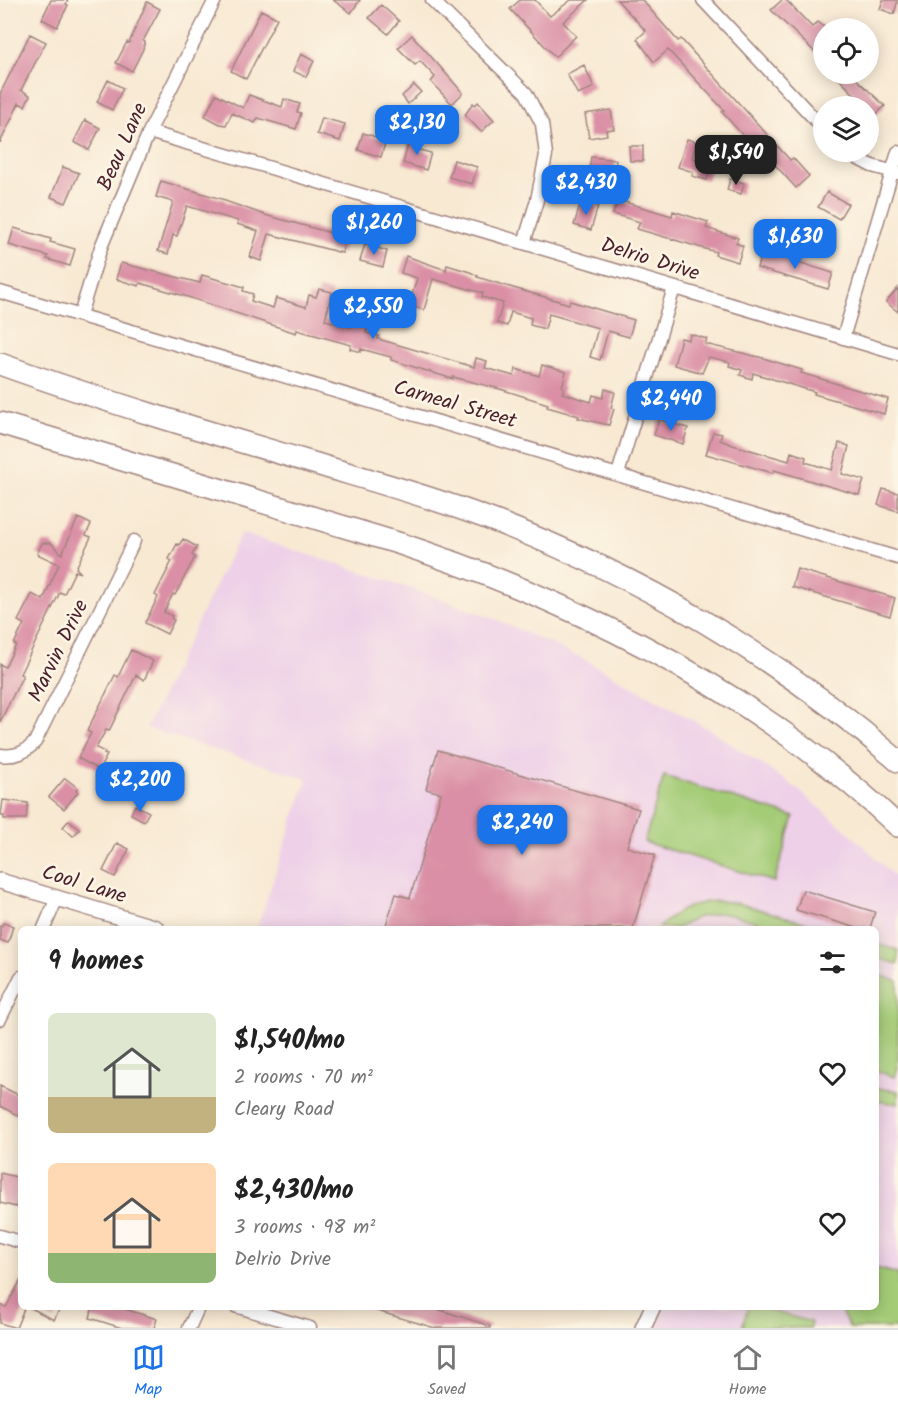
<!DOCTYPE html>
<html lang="en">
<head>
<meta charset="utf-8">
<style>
	:root { --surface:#fff; --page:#f2f2f2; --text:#222; --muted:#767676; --line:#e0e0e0; --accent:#1a73e8 }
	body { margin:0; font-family:Kalam,sans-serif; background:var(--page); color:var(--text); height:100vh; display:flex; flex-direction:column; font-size:22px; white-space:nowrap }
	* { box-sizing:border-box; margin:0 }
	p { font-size:20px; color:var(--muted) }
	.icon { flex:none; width:33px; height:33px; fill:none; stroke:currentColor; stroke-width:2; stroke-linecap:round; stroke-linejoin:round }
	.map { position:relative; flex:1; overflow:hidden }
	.side { position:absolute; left:18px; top:926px; width:861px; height:384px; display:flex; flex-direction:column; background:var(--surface); border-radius:9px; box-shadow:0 3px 15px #0003 }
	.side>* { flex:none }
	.buttons { position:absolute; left:813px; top:18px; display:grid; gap:12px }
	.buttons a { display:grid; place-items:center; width:66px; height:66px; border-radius:50%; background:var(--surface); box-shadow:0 3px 15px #0003; font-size:30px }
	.price { position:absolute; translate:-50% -51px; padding:0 14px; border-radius:12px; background:var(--accent); color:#fff; font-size:20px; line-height:39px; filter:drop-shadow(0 2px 3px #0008) }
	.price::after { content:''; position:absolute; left:50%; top:36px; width:18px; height:14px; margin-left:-9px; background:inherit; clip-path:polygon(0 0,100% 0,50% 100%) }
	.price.selected { background:#222; color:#fff }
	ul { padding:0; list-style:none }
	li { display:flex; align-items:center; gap:18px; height:150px; padding:0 30px }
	li span { display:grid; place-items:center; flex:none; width:168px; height:120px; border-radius:9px; color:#555 }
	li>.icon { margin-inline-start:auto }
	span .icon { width:72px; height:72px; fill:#fffc; stroke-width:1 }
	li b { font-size:26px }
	h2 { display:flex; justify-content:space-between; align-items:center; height:72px; padding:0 30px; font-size:26px }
	.menu { display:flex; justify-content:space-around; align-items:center; height:84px; border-top:2px solid var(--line); background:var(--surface); font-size:16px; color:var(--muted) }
	.menu a { display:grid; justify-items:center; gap:3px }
	.menu .selected { color:var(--accent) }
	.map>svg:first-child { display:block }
	.built { fill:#eed0e8 }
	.green { fill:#a4cc77; stroke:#777651; stroke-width:1.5 }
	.building { fill:#da8fa6 }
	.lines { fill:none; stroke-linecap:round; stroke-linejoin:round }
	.minor-casing { stroke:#a1847f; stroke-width:15 }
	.tertiary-casing { stroke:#a1847f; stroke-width:18 }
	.motorway-casing { stroke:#a1847f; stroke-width:24 }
	.minor { stroke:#fff; stroke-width:12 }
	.tertiary { stroke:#fff; stroke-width:15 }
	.motorway { stroke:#fff; stroke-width:21 }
	.labels { text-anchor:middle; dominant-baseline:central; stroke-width:5; stroke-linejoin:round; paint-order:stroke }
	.street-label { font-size:21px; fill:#4a1f2b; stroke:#fcf5e5 }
</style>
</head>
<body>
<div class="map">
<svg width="898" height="1328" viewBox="0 0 898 1328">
	<rect width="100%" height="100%" fill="#fcf5e5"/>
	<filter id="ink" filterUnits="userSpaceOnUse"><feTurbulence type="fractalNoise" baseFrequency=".0167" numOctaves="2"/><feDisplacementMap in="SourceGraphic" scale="12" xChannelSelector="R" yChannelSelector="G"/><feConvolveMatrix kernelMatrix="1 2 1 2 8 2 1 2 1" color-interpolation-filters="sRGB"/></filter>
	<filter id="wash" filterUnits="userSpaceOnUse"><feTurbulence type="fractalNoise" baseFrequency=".008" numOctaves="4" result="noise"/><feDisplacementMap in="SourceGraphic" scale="24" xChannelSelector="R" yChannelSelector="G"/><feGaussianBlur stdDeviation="1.35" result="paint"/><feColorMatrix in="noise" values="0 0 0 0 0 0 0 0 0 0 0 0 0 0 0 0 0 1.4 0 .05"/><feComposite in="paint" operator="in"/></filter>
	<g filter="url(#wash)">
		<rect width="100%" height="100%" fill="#f8e9d3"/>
		<path class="built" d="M241,533L402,585L493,618L580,657L707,728L791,784L853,836L898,880V1328H642L653,1307L876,1306V928H257L307,779L146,728Z"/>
		<path class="green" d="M664,776L794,817L774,882L644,842Z
			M720,901L737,903L824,928H778L736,916L719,913L696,918L678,928H659C676,910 695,901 720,901Z
			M876,944L898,950V964L876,958Z
			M876,974L898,981V1067L895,1077L876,1071Z
			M876,1088L898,1091V1104L876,1101Z
			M876,1268L898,1274V1328H850L838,1307L876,1306Z
			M748,1307H757L811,1322L810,1328H742Z"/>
		<g id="blocks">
			<path class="building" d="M51,0H68L66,4L68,5L57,27L42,19Z
				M333,0H360L351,13Z
				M520,0H535L550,16L571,0H588L563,22L576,36L555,57L510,9Z
				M617,0H642L678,41L681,39L790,160L793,158L809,176L796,188L769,158L766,160L738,130L722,112L724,110L668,50L654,62L637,39L646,31Z
				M782,0H786L812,27L818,22L824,27V50L818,55L771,10Z
				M883,0H898L894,14L880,9Z
				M147,2L160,9L143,41L145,42L143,49L132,71L116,63L127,42L129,43Z
				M381,5L399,21L388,34L369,18Z
				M261,10L277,18L246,79L231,71Z
				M30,34L46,42L21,90L30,95L25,106L19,103L0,143V94Z
				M412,35L463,93L452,104L431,82L435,77L420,61L415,65L398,48Z
				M301,54L314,61L306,77L293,71Z
				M584,65L594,87L578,95L567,74Z
				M834,74H851L885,106L868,122V106H861L855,101L858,98Z
				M108,80L123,88L112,110L97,102Z
				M414,85L421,92L408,104L402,96Z
				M216,94L243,108L249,95L282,107L284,99L300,104L297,112L301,113L296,129L258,118L255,123L232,113L226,125L220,124L205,116Z
				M478,102L494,120L481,132L465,115L473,103L475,105Z
				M611,110L614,129L606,130L607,135L589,138L585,114Z
				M322,118L345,124L340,141L317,134Z
				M85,120L100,128L89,150L74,142Z
				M404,120L418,124L415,136L401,132Z
				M363,133L386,140L381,157L358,150Z
				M687,139L697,142L692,158L712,163L707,180L692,176L693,172L678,167Z
				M409,141L421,145L419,150L431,153L426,170L403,163Z
				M629,146H643V161H630Z
				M591,157L616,160L613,185L588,181Z
				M454,160L477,167L472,184L449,177Z
				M63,167L79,173L66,203L51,197Z
				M730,179L744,183L741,194L727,190Z
				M161,181L225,200V201L265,215L346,237L342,253L269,234L261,261L250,257L258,231L237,224L238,221L187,206L177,236L173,235L168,254L158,251L173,202L156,197Z
				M827,192L848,204L839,219L818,207Z
				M618,200L672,216L673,211L708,222L706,228L738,238L736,243L743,246L738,262L715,255L716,252L637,229L640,222L613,214Z
				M581,202L598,206L591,230L574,225Z
				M14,228L51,239L50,242L75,249L70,266L47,259L48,256L9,245Z
				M365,244L387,251L383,267L360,261Z
				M762,251L833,273L828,289L757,268Z
				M406,256L446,270L447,265L470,272L478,276L477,277L510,287L569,304L570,301L634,320L629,337L608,331L600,360L590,357L598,328L549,314L545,329L530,325L531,318L511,312L507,326L497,323L503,303L482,297L483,293L433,279L424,310L409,305L417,278L401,273Z
				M121,263L200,283L202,275L244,287L243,291L253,294L251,301L273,308L276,298L306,307L309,295L316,297L319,289L332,292L325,320L351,327L358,302L371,306L365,324L368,325L366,333L379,336L378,339L474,367L476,358L487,361L485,368L514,376L516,369L539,376L542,365L566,372L562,387L564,388L562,393L591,402L593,395L603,398L605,389L615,392L611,408L614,409L609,425L578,418L579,416L547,407L548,404L500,389L453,377V379L391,360V357L361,349V352L350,349L351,345L297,330L296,333L188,297L140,283L139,286L116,279Z
				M898,288V312L886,302Z
				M690,334L707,339L705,344L763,358L802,370L801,373L888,399L884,414L814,394L815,392L766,377L753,373L752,379L740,375L742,370L729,366L730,362L709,357L702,373L674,365L681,338L689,340Z
				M659,420L688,428L683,444L654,435Z
				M713,432L722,434L720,440L733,445L789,461L791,452L806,457L805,462L832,470L839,443L849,446L842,474L864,480L859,495L774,470L773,473L706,454Z
				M883,489L898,493V511L878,505Z
				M78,518L91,524L86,535L91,537L76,568L81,573L75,571L64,594L60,592L20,674L23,675L0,722V664L5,667L16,645L14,644L24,624L18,621L32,594L43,600L59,564L37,554L42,543H51L62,554Z
				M183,539L197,547L192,555L195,557L175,595L173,594L164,612L172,616L171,618L174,620L167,634L145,623L158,597L155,595L172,561L169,559L177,544L179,545Z
				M797,569L895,598L890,616L792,587Z
				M131,650L153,661L144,680L136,675L109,731L106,730L96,748L105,752L104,754L107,755L99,770L78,758L91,733L87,731L115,675L118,677Z
				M438,750L639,809L627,847L655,855L633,928H385L396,894L410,898L441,793L426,789Z
				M65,778L78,788L76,790L78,792L64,809L49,797Z
				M3,800L28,803L26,819H4V816H1Z
				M135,805L149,812L144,821L131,814Z
				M69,820L80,829L73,836L63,827Z
				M117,843L129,849L115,877L103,871Z
				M803,890L875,912L870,928H857L796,910Z
				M3,923L13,926L8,943L0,940V926H2Z
				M0,1086L21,1096V1117L0,1106Z
				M0,1173L21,1178V1189L16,1207L0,1203Z
				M21,1280V1306H25L16,1328L0,1323V1305L6,1307Z
				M27,1306H61L54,1320Z
				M93,1306H115L157,1319L154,1328H122L90,1318Z
				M370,1306H428L490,1326V1328H435L370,1309Z"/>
		</g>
	</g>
	<g filter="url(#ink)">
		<use href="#blocks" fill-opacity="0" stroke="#a1847f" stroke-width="1.5"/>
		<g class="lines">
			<defs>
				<path id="minor" d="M432,0L526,93L542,124L546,155L537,200L524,243
					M703,0L824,129
					M149,132L898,354
					M845,152L872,166L898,173
					M0,292L898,558
					M80,315L101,247L149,132L215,0
					M843,338L898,152
					M618,474L674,288
					M0,755C15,757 25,753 35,742L134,541
					M44,928L57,898
					M0,1019L21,977
					M0,1236L21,1242
					M235,1306L310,1328
					M189,1328L199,1306"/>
				<path id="tertiary" d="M0,881L156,928
					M643,1328L653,1306"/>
				<path id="motorway" d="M0,364C106,402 215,434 323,466C377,482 431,497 484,517C635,573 777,656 898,761
					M0,423L401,544C582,604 758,694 898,826"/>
			</defs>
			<use href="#minor" class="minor-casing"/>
			<use href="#tertiary" class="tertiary-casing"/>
			<use href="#motorway" class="motorway-casing"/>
			<use href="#minor" class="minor"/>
			<use href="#tertiary" class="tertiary"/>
			<use href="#motorway" class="motorway"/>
		</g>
	</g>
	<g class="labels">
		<g class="street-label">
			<text transform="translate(123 147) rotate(-66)">Beau Lane</text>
			<text transform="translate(650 260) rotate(17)">Delrio Drive</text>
			<text transform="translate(455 405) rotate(16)">Carneal Street</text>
			<text transform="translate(59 651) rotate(-64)">Marvin Drive</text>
			<text transform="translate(84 885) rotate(17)">Cool Lane</text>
		</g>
	</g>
</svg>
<div class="buttons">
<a><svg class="icon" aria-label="locate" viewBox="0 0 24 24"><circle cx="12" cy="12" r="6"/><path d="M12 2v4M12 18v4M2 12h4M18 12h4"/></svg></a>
<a><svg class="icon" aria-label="layers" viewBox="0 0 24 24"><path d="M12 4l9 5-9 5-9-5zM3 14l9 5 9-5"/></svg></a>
</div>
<b class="price" style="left:417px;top:156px">$2,130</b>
<b class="price selected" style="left:736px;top:186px">$1,540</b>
<b class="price" style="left:586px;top:216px">$2,430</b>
<b class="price" style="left:374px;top:256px">$1,260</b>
<b class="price" style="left:795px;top:270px">$1,630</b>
<b class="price" style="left:373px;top:340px">$2,550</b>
<b class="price" style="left:671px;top:432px">$2,440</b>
<b class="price" style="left:140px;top:813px">$2,200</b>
<b class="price" style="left:522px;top:856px">$2,240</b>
<section class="side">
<h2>9 homes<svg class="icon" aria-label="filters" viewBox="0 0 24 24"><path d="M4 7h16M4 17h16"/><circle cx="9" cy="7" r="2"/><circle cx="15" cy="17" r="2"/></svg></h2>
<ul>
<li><span style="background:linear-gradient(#dfe7d0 70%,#c2b280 0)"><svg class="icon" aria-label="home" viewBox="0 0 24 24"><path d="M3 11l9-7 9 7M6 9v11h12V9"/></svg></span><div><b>$1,540/mo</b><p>2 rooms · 70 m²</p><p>Cleary Road</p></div><svg class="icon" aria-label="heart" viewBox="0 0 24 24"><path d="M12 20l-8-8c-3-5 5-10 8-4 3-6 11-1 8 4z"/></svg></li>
<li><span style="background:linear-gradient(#ffd9b3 75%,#8fb573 0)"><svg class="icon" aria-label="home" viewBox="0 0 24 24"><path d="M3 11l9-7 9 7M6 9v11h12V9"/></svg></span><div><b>$2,430/mo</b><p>3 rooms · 98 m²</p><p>Delrio Drive</p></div><svg class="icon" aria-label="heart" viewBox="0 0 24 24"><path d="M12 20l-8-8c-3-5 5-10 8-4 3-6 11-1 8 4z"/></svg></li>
</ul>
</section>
</div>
<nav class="menu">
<a class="selected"><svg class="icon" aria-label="map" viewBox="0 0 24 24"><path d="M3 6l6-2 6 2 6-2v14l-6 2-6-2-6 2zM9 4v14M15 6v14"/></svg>Map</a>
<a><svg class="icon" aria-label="saved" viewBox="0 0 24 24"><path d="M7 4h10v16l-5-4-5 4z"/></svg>Saved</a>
<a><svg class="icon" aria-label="home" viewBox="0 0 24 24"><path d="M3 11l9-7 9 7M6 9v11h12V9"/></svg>Home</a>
</nav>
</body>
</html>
